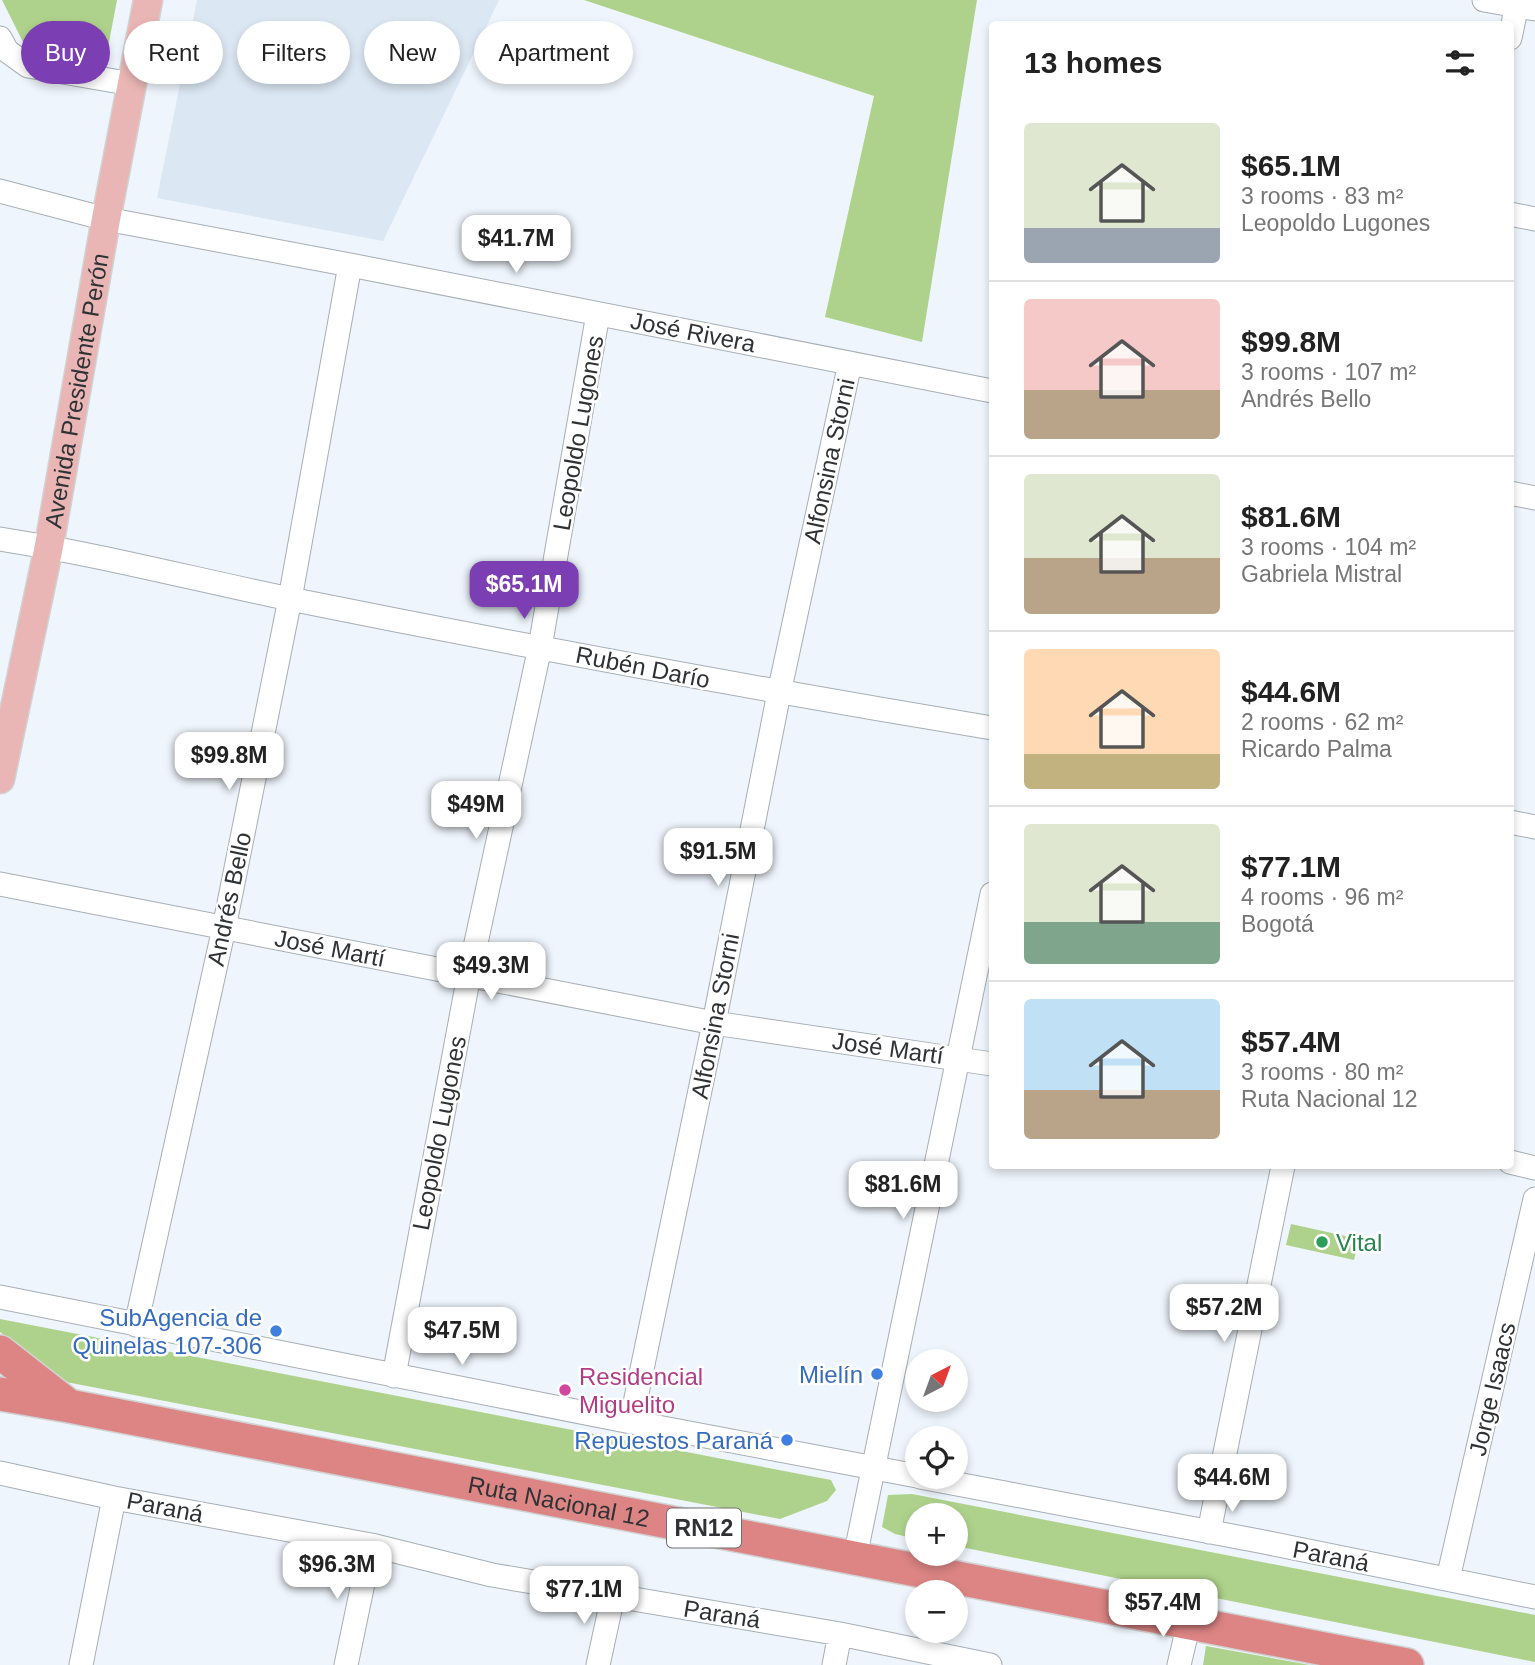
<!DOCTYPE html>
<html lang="en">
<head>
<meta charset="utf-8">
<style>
	:root { --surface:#fff; --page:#f6f6f6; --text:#222; --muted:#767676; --line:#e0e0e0; --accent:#7c3eb3 }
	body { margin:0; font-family:Arial,sans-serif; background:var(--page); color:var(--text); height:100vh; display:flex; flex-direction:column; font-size:26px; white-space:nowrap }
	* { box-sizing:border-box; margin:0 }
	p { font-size:23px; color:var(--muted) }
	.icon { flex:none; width:38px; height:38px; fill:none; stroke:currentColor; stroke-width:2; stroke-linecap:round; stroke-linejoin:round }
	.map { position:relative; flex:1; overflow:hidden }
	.drawer { position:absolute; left:989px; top:21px; width:525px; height:1148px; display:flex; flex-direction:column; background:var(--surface); border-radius:7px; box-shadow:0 4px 10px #0003 }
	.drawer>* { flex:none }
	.banner { position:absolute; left:21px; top:21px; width:665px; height:63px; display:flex; gap:14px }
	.needle { width:46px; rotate:41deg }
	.buttons { position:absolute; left:905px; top:1349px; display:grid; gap:14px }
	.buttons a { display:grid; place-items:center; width:63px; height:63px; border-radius:50%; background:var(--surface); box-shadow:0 4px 10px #0003; font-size:35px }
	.price { position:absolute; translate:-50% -60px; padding:0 16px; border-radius:14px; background:#fff; color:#222; font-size:23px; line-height:46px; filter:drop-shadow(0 2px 4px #0008) }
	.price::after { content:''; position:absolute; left:50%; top:42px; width:21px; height:16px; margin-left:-10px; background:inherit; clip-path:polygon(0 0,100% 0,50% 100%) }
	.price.on { background:var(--accent); color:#fff }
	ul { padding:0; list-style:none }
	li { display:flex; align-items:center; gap:21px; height:175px; padding:0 35px }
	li+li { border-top:2px solid var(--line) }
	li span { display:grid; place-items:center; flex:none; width:196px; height:140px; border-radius:7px; color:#555 }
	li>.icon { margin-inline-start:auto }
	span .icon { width:84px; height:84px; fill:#fffc; stroke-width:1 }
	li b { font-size:30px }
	h2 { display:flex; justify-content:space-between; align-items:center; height:84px; padding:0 35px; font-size:30px }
	.pill { padding:0 24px; border-radius:32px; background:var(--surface); box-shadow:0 4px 10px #0003; font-size:24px; line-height:63px }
	.pill.on { background:var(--accent); color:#fff }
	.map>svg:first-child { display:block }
	.built { fill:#dbe7f3 }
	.green { fill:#aed28b }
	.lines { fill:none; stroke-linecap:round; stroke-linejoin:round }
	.minor-casing { stroke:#a7aeb4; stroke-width:25 }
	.major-casing { stroke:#d1d2d2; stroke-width:31 }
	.highway-casing { stroke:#d1d2d2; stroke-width:36 }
	.minor { stroke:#fff; stroke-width:23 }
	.major { stroke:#eab6b5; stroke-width:28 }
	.highway { stroke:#dc8584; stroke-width:33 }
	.leisure-dot { fill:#2e9e5b; stroke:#fff; stroke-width:2.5 }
	.shop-dot { fill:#3f7fe0; stroke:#fff; stroke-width:2.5 }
	.hotel-dot { fill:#d1479c; stroke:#fff; stroke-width:2.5 }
	.labels { text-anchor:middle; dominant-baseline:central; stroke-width:5; stroke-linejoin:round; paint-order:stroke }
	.shield { fill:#fff; stroke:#6d7071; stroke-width:2 }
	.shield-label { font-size:23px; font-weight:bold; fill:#2f3234 }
	.street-label { font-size:24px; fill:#2f3234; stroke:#fff }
	.leisure-label { font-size:24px; fill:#27864d; stroke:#fff; text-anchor:start }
	.shop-label { font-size:24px; fill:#366cbe; stroke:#fff; text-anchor:end }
	.hotel-label { font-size:24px; fill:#b23c85; stroke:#fff; text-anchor:start }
</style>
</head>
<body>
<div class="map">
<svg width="1535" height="1665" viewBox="0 0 1535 1665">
	<rect width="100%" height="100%" fill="#eef5fc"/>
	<path class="built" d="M197,0H499L383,241L157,198Z"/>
	<path class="green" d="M2,0H117L106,58L27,50Z
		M584,0H977L922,342L825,317L874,96Z
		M1291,1224L1359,1239L1354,1260L1286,1245Z
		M0,1319L831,1480L836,1490L827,1501L780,1519L66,1382L0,1332Z
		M912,1494L1535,1615V1662L956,1546V1516H917V1539L895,1534L882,1527L888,1495Z
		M1206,1646L1310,1665H1203Z"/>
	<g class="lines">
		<defs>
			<path id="minor" d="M1484,0L1535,9
				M0,38L7,51L28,66L132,84
				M1510,38L1518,0
				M0,191L106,219L350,265L992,391
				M1510,214L1535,219
				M1510,493L1535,498
				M0,539C98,554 193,579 290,599C523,646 757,689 992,728
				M1510,822L1535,827
				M0,884L714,1023L992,1064
				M1510,1162L1535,1168
				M0,1297L631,1422L917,1476
				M136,1325L224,928L290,599L350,265
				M394,1376L469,975L540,647L598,314
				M631,1422L714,1023L779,693L850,363
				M0,1473L114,1498L371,1545L492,1575L840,1634L990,1665
				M920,1477L1264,1542L1535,1597
				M1209,1532L1283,1166
				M855,1557L992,894
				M1448,1579L1535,1199
				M81,1665L114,1498
				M346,1665L371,1545
				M598,1665L613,1596
				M834,1665L840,1634
				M1179,1665L1189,1623"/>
			<g id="major">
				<path id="s1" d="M0,779L49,546L106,219L148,0"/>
			</g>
			<g id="highway">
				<path d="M0,1352L64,1402"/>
				<path id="s2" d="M0,1394L69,1406L1407,1665"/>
			</g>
		</defs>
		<use href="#minor" class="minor-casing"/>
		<use href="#major" class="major-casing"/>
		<use href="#highway" class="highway-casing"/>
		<use href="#minor" class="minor"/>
		<use href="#major" class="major"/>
		<use href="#highway" class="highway"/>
	</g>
	<circle class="leisure-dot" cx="1322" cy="1242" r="7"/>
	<g class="shop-dot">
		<circle cx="276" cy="1331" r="7"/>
		<circle cx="877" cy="1374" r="7"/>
		<circle cx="787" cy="1440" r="7"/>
	</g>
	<circle class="hotel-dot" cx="565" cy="1390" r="7"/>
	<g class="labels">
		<rect class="shield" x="667" y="1508.5" width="74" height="39" rx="5"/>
		<g class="shield-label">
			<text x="704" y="1528">RN12</text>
		</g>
		<g class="street-label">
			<text transform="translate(693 332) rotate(11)">José Rivera</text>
			<text stroke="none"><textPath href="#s1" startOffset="396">Avenida Presidente Perón</textPath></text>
			<text transform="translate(578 433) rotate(-80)">Leopoldo Lugones</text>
			<text transform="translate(829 461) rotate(-78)">Alfonsina Storni</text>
			<text transform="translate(643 667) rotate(11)">Rubén Darío</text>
			<text transform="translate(229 899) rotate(-78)">Andrés Bello</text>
			<text transform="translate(330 948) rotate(11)">José Martí</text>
			<text transform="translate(715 1016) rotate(-79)">Alfonsina Storni</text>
			<text transform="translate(888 1048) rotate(8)">José Martí</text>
			<text transform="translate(439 1133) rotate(-79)">Leopoldo Lugones</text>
			<text transform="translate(1492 1389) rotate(-77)">Jorge Isaacs</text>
			<text stroke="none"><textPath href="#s2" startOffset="569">Ruta Nacional 12</textPath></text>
			<text transform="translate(165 1507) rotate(11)">Paraná</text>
			<text transform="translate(1331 1556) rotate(11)">Paraná</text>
			<text transform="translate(722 1614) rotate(9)">Paraná</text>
		</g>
		<g class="leisure-label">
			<text x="1336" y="1242">Vital</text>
		</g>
		<g class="shop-label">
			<text x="262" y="1317">SubAgencia de<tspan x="262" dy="28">Quinelas 107-306</tspan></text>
			<text x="863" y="1374">Mielín</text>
			<text x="773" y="1440">Repuestos Paraná</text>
		</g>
		<g class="hotel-label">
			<text x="579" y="1376">Residencial<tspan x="579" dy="28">Miguelito</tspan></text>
		</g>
	</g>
</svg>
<div class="buttons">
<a><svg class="needle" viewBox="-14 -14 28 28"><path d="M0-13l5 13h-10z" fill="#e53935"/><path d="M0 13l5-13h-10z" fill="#767676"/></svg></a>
<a><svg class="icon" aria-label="locate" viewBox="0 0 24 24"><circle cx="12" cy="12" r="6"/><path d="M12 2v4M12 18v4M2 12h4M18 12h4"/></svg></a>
<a>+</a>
<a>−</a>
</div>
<b class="price" style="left:516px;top:275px">$41.7M</b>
<b class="price on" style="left:524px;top:621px">$65.1M</b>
<b class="price" style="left:229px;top:792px">$99.8M</b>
<b class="price" style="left:476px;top:841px">$49M</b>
<b class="price" style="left:718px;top:888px">$91.5M</b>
<b class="price" style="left:491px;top:1002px">$49.3M</b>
<b class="price" style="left:903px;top:1221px">$81.6M</b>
<b class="price" style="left:1224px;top:1344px">$57.2M</b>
<b class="price" style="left:462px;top:1367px">$47.5M</b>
<b class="price" style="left:1232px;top:1514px">$44.6M</b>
<b class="price" style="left:337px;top:1601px">$96.3M</b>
<b class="price" style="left:584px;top:1626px">$77.1M</b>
<b class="price" style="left:1163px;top:1639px">$57.4M</b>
<div class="banner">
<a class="pill on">Buy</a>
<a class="pill">Rent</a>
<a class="pill">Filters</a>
<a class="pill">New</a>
<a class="pill">Apartment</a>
</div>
<section class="drawer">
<h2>13 homes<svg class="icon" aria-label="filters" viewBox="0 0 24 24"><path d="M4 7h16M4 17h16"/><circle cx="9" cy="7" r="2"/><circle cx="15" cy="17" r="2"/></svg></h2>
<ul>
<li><span style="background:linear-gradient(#dfe7d0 75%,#9aa5b1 0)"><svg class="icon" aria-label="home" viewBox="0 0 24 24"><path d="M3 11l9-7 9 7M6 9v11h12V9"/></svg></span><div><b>$65.1M</b><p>3 rooms · 83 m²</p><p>Leopoldo Lugones</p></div></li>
<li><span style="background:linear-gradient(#f6c9c9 65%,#b9a48a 0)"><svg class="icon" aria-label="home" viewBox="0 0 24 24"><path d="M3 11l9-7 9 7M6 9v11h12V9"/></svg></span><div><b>$99.8M</b><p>3 rooms · 107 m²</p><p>Andrés Bello</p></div></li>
<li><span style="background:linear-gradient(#dfe7d0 60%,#b9a48a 0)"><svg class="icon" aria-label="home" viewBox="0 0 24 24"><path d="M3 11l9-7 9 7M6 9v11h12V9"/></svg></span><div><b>$81.6M</b><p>3 rooms · 104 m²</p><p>Gabriela Mistral</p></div></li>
<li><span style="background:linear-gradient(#ffd9b3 75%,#c2b280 0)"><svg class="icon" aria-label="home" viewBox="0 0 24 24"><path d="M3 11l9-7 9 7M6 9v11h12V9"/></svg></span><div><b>$44.6M</b><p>2 rooms · 62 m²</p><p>Ricardo Palma</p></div></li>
<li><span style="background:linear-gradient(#dfe7d0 70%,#7fa58c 0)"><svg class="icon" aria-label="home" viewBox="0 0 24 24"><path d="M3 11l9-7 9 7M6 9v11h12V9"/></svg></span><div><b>$77.1M</b><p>4 rooms · 96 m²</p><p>Bogotá</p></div></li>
<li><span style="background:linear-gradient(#bfe0f5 65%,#b9a48a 0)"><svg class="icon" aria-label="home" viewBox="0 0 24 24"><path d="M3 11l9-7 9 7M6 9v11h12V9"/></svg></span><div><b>$57.4M</b><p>3 rooms · 80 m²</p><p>Ruta Nacional 12</p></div></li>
</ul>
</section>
</div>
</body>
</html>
